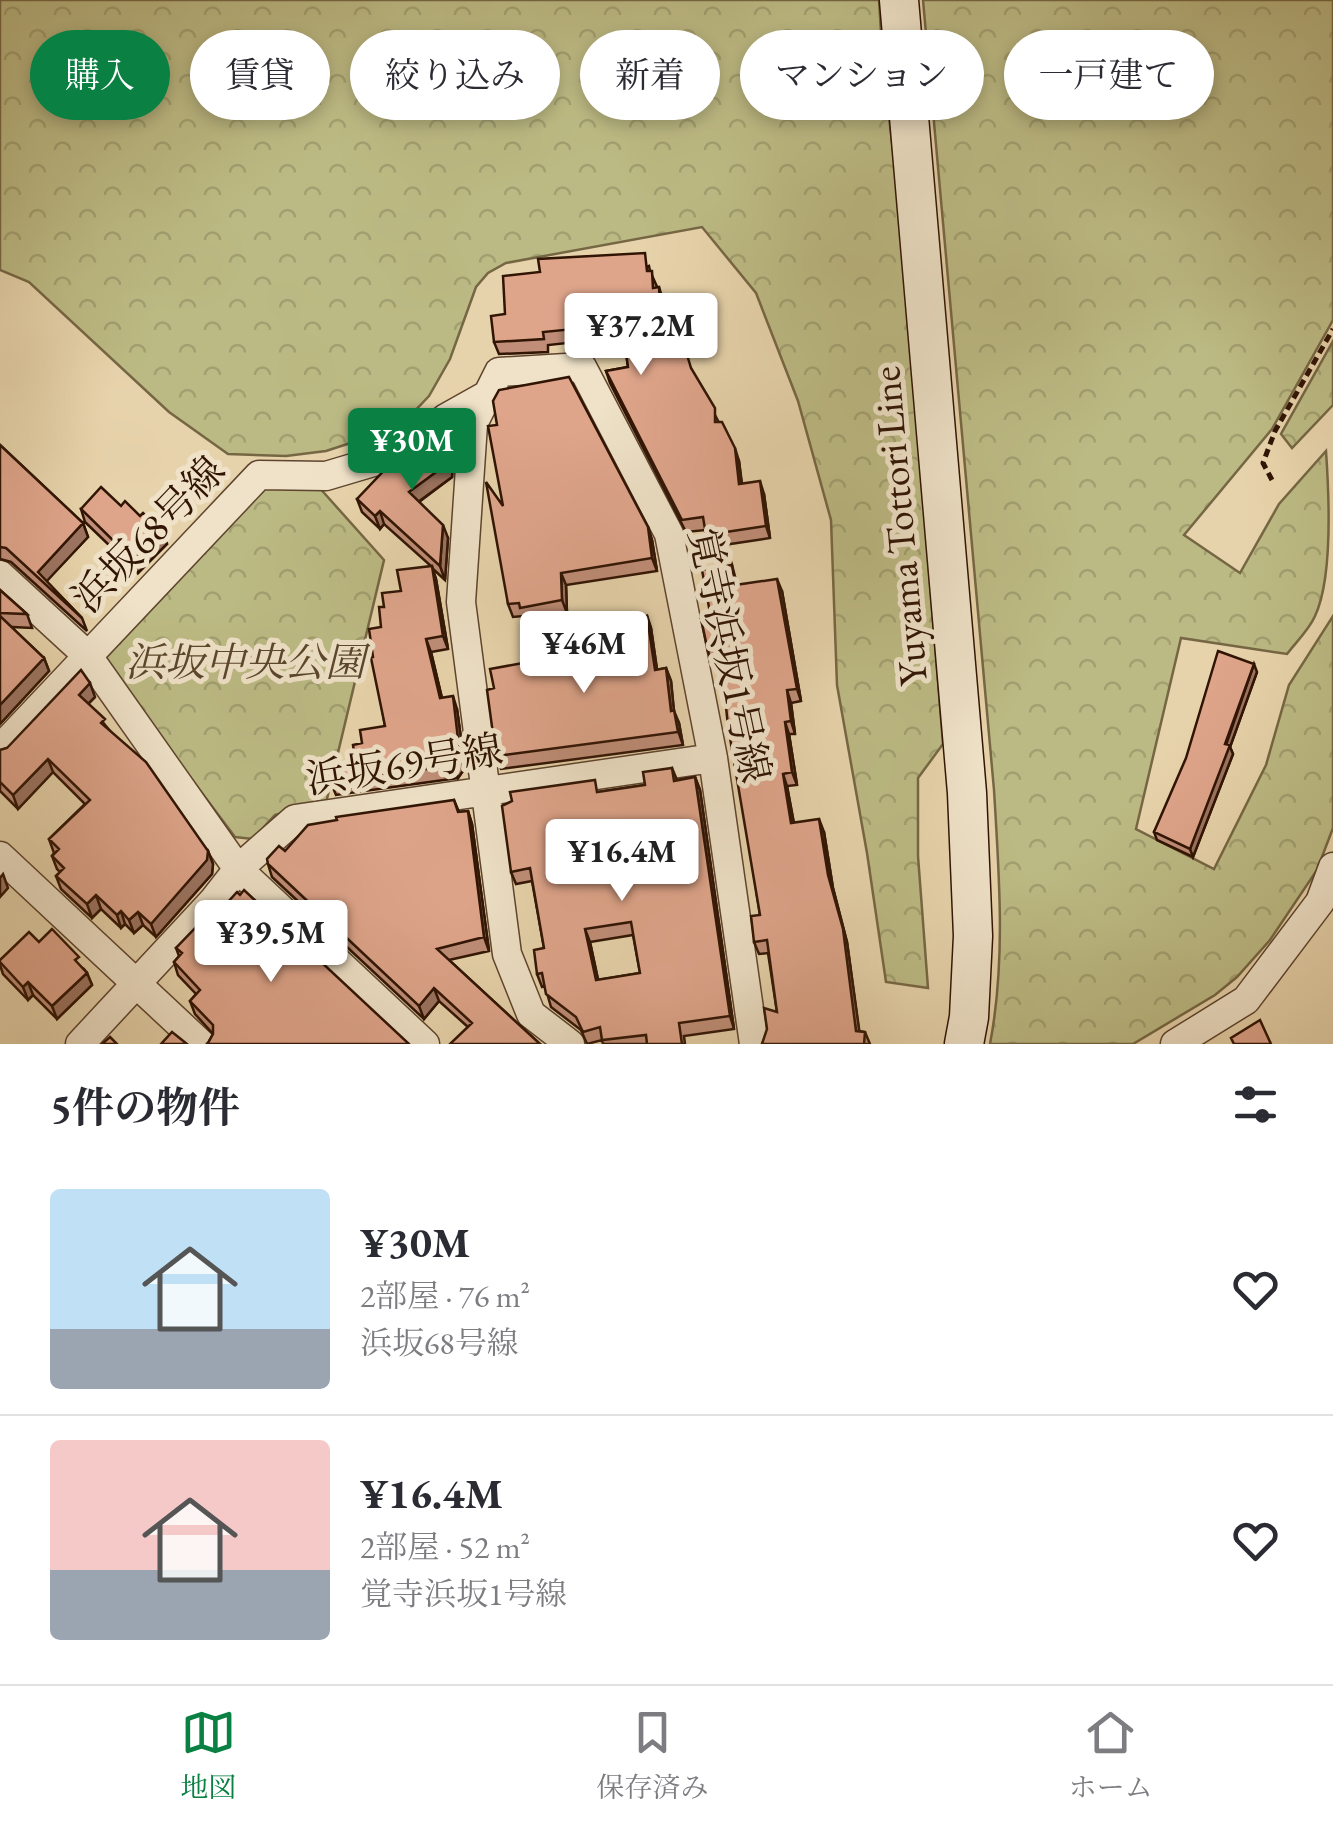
<!DOCTYPE html>
<html lang="ja">
<head>
<meta charset="utf-8">
<style>
	:root { --surface:#fff; --page:#f2f2f3; --text:#2b2b33; --muted:#7c7c81; --line:#e1e1e2; --accent:#0b8043 }
	body { margin:0; font-family:"EB Garamond","Noto Serif JP",serif; background:var(--page); color:var(--text); height:100vh; display:flex; flex-direction:column; font-size:38px; white-space:nowrap }
	* { box-sizing:border-box; margin:0 }
	p { font-size:32px; color:var(--muted) }
	.icon { flex:none; width:55px; height:55px; fill:none; stroke:currentColor; stroke-width:2; stroke-linecap:round; stroke-linejoin:round }
	.map { position:relative; height:1044px; overflow:hidden }
	.panel { display:flex; flex-direction:column; background:var(--surface); flex:1 }
	.panel>* { flex:none }
	.hud { position:absolute; left:30px; top:30px; width:1275px; height:90px; display:flex; gap:20px }
	.price { position:absolute; translate:-50% -85px; padding:0 22px; border-radius:10px; background:#fff; color:#222; font-size:32px; line-height:65px; filter:drop-shadow(0 2px 5px #0008) }
	.price::after { content:''; position:absolute; left:50%; top:60px; width:30px; height:22px; margin-left:-15px; background:inherit; clip-path:polygon(0 0,100% 0,50% 100%) }
	.price.active { background:var(--accent); color:#fff }
	ul { padding:0; list-style:none }
	li { display:flex; align-items:center; gap:30px; height:250px; padding:0 50px }
	li+li { border-top:2px solid var(--line) }
	li span { display:grid; place-items:center; flex:none; width:280px; height:200px; border-radius:10px; color:#555 }
	li>.icon { margin-inline-start:auto }
	span .icon { width:120px; height:120px; fill:#fffc; stroke-width:1 }
	li b { font-size:42px }
	h2 { display:flex; justify-content:space-between; align-items:center; height:120px; padding:0 50px; font-size:42px }
	.pill { padding:0 35px; border-radius:45px; background:var(--surface); box-shadow:0 5px 15px #0003; font-size:35px; line-height:90px }
	.pill.active { background:var(--accent); color:#fff }
	.dock { display:flex; justify-content:space-around; align-items:center; height:140px; border-top:2px solid var(--line); background:var(--surface); font-size:28px; color:var(--muted) }
	.dock a { display:grid; justify-items:center; gap:5px }
	.dock .active { color:var(--accent) }
	.map>svg:first-child { display:block }
	.forest { fill:url(#forest-crowns); stroke:#766744; stroke-width:2.5 }
	.lines { fill:none; stroke-linecap:round; stroke-linejoin:round }
	.minor-casing { stroke:#5e442e; stroke-width:31 }
	.secondary-casing { stroke:#301404; stroke-width:41 }
	.path { stroke:#301404; stroke-width:5; stroke-dasharray:8 5; stroke-linecap:butt }
	.minor { stroke:#efe2c8; stroke-width:28 }
	.secondary { stroke:#efe2c8; stroke-width:38 }
	.wall { fill:#c08e78; stroke:#301404; stroke-width:2.5; fill-rule:evenodd }
	.shaded-wall { fill:#9c7461; stroke:#301404; stroke-width:2.5 }
	.building { fill:#dfa58b; stroke:#301404; stroke-width:2.5; fill-rule:evenodd }
	.labels { text-anchor:middle; dominant-baseline:central; stroke-width:10; stroke-linejoin:round; paint-order:stroke }
	.street-label { font-size:40px; fill:#301404; stroke:#efe2c8 }
	.park-label { font-size:40px; font-style:italic; fill:#5a462a; stroke:#efe2c8 }
</style>
</head>
<body>
<div class="map">
<svg width="1333" height="1044" viewBox="0 0 1333 1044">
	<defs>
		<pattern id="forest-crowns" width="20" height="18" patternUnits="userSpaceOnUse" patternTransform="scale(2.5)"><rect width="20" height="18" fill="#bcba84"/><path d="M2 6a3 3 0 1 1 6 0M12 15a3 3 0 1 1 6 0" fill="none" stroke="#a29f70"/></pattern>
	</defs>
	<rect width="100%" height="100%" fill="#e7d3ab"/>
	<filter id="stains"><feTurbulence type="fractalNoise" baseFrequency=".002" numOctaves="4"/><feColorMatrix values="0 0 0 0 .2 0 0 0 0 .09 0 0 0 0 .02 0 0 0 .5 -.17"/></filter>
	<radialGradient id="worn" r=".72"><stop offset=".6" stop-color="#630" stop-opacity="0"/><stop offset="1" stop-color="#630" stop-opacity=".3"/></radialGradient>
	<path class="forest" d="M0,0H879L883,65L901,220L943,744L918,778V856L928,988L886,982L867,853L837,685L831,520L798,401L756,293L702,227L506,263L488,273L476,287L450,359L429,396L408,418L378,434L326,451L286,456L228,454L169,412L29,282L0,270Z
		M923,0H1333V320L1272,429L1184,535L1240,573L1279,504L1326,451C1329,494 1333,578 1315,616C1309,630 1296,642 1287,654L1181,638L1136,829L1214,869L1266,765L1289,685L1333,616V828L1317,870L1270,940L1237,977L1215,995L1133,1044H990C1006,960 999,874 994,790Z
		M1333,341V405L1292,448L1281,434Z
		M317,485L384,560L326,803L275,815L253,839L235,837L105,664L107,643L251,494L270,486Z"/>
	<g class="lines">
		<defs>
			<path id="minor" d="M0,575L87,655L238,869L425,1044
				M0,749L259,475L326,476L400,454L446,418L487,395
				M0,856L201,1044
				M80,1044L213,901L238,869L295,819L713,758
				M570,1044L531,1014L507,954L461,602L473,424L499,372L582,367L669,534L713,758L754,1044
				M1175,1044L1246,1000L1320,902L1333,867"/>
			<path id="secondary" d="M899,0L967,793L973,936L969,1017L964,1044"/>
		</defs>
		<use href="#minor" class="minor-casing"/>
		<use href="#secondary" class="secondary-casing"/>
		<path class="path" d="M1272,480L1263,463L1275,431L1333,329"/>
		<use href="#minor" class="minor"/>
		<use href="#secondary" class="secondary"/>
	</g>
	<path class="wall" d="M649,266L650,271L663,300L667,350L692,371L739,461L742,484L764,494L770,538L710,547L705,530L686,532L610,383L606,371L628,367L626,351L598,353L594,340L548,345V352L499,354L494,342L505,314Z
		M455,433L452,477L419,502L448,538L445,580L432,568L436,579L448,649L431,652L442,698L457,709L465,768L458,778L336,795L331,783L356,766L362,743L385,726L373,657L381,627L384,607L431,566L384,524L380,529L362,512L357,499Z
		M0,445L83,523L88,537L46,581L82,618L87,631L11,562L0,559Z
		M121,506L140,516L162,531L167,544L138,573L85,522L81,509Z
		M503,506L648,527L652,540L657,571L566,585L567,613L524,621L523,616L513,617L508,604Z
		M732,565L737,584L782,591L801,701L791,703L795,734H789L797,785L787,786L794,823L824,832L833,888L847,942L859,1031L865,1032L870,1044H762L777,1012L768,953L759,954L754,942L760,915L721,662L712,664L708,651L711,618Z
		M0,590L27,614L32,628L11,627L44,658L49,671L0,724Z
		M647,616L651,628L657,670L666,668L671,681L674,711L679,723L683,745L501,769L496,756L534,661L537,669L597,658Z
		M1257,672L1230,747L1233,754L1193,857L1157,840L1154,832Z
		M95,697L88,704L208,851L213,864L212,874L156,937L143,925L134,933L125,924L121,928L101,909L92,918L61,889L56,876L60,872L57,869L52,856L54,853L49,839L85,804L53,772L18,809L0,791V750L7,748Z
		M672,768L677,780L695,777L700,790L734,1029L684,1036L685,1044H603L602,1040L587,1044L581,1030L551,1007L545,986L542,987L537,974L544,948L532,881L516,884L511,872L599,792L645,785ZM633,935L640,973L598,980L590,942Z
		M454,800L459,812L468,811L472,824L489,951L449,960L540,1044L468,1027L439,1001L424,1019L272,877L268,864L285,851Z
		M202,930L409,1044L208,1043L213,1034L195,1014L190,1001L196,994L178,975L174,962L179,956L176,948Z
		M39,942L84,969L87,973L92,985L57,1019L33,995L28,1000L3,974L0,965V960Z"/>
	<path class="shaded-wall" d="M659,287L663,300L668,363L663,351Z
		M450,420L455,433L452,477L414,505L409,492Z
		M735,448L739,461L743,496L739,484Z
		M760,481L764,494L770,538L766,526Z
		M380,511L384,524L380,529L375,516Z
		M83,523L88,537L45,583L38,572Z
		M443,525L448,538L445,580L440,566Z
		M648,527L652,540L657,571L652,558Z
		M162,531L167,544L138,573L133,560Z
		M432,566L436,579L448,649L443,636Z
		M561,573L566,585L567,613L562,600Z
		M777,579L782,591L801,701L797,689Z
		M647,616L651,628L659,683L655,670Z
		M426,639L431,652L445,711L440,698Z
		M44,658L49,671L0,724V705Z
		M1254,664L1257,672L1230,747L1233,754L1193,857L1190,849Z
		M666,668L671,681L674,712L679,723L683,745L671,711Z
		M90,683L95,697L84,708L79,695Z
		M787,690L791,703L795,734L791,721Z
		M453,696L457,709L465,768L458,778L453,765Z
		M785,722L789,734L797,785L792,772Z
		M48,759L53,772L18,809L13,795Z
		M783,774L787,786L796,836L791,823Z
		M695,777L700,790L734,1029L730,1016Z
		M468,811L472,824L489,951L484,937Z
		M819,819L824,832L833,888L847,942L861,1043L856,1031Z
		M208,851L213,864L212,874L156,937L151,924Z
		M3,874L8,888L0,897V878Z
		M96,895L101,909L92,918L87,904Z
		M121,911L125,924L121,928L117,915Z
		M138,912L143,925L134,933L129,920Z
		M585,929L590,942L601,993L596,980Z
		M87,973L92,985L57,1019L52,1006Z
		M28,982L33,995L28,1000L23,987Z
		M434,988L439,1001L424,1019L419,1006Z"/>
	<path class="building" d="M645,253L647,271H652L653,288L659,287L663,351L685,348L691,368L715,408V422H722L735,448L739,484L760,481L766,526L706,535L703,517L682,520L606,371L628,367L624,339L594,341L593,327L543,332L544,339L494,342L491,316L505,314L503,276L540,272L538,259Z
		M569,377L648,527L652,558L561,573L562,600L520,608L519,603L508,604L486,482L503,506L488,426L497,425L493,401L499,390Z
		M450,420L447,464L409,492L443,525L440,566L380,511L375,516L357,499L394,460L406,455Z
		M0,445L83,523L38,572L82,618L6,548L0,547Z
		M101,487L121,506L125,501L140,516L143,513L162,531L133,560L81,509Z
		M732,565L735,585L777,579L797,689L787,690L791,721L785,722L792,772L783,774L791,823L819,819L828,875L843,929L856,1031L865,1032L864,1044H762L767,1029L764,1008L777,1012L767,940L754,942L751,916L760,915L728,726L720,649L708,651L701,619L711,618L702,570Z
		M432,566L443,636L426,639L440,698L453,696L460,756L453,765L331,783L329,772L356,766L353,745L362,743L360,730L385,726L371,658L373,657L369,629L381,627L379,607H384L382,593L401,591L397,570Z
		M0,590L27,614L0,613Z
		M0,616L44,658L0,705Z
		M647,616L655,670L666,668L671,711L674,710L678,732L496,756L487,690L494,688L490,669L534,661L535,670L597,658L592,623Z
		M1218,651L1254,664L1225,744L1230,745L1190,849L1154,832L1186,758Z
		M81,670L90,683L79,695L105,719L101,723L146,762L208,851L207,860L151,924L138,912L129,920L121,911L117,915L96,895L87,904L56,876L64,868L52,856L59,849L49,839L90,800L48,759L13,795L0,782V750L7,748Z
		M672,768L674,781L695,777L730,1016L679,1023L682,1044H647L646,1035L602,1040L600,1027L583,1032L576,1017L546,994L542,973L537,974L534,950L544,948L530,868L511,872L502,806L512,801L510,792L595,780L597,792L645,785L643,772ZM631,922L640,973L596,980L585,929Z
		M454,800L458,812L468,811L484,937L437,949L540,1044H450L472,1023L434,988L419,1006L268,864L267,859L279,846L285,851L308,825L337,820L336,817Z
		M244,890L409,1044H206L208,1043L213,1034V1025L190,1001L200,990L174,962L182,953L176,948L200,923L198,935L237,892L240,895Z
		M52,929L79,957L75,960L87,973L52,1006L28,982L23,987L0,962V960L29,932L39,942Z
		M1260,1020L1271,1044H1234L1231,1038Z
		M172,1032L187,1044H161Z
		M110,1037L117,1044H102Z"/>
	<g class="labels">
		<g class="street-label">
			<text transform="translate(899 526) rotate(-95)">Yuyama Tottori Line</text>
			<text transform="translate(148 534) rotate(-46)">浜坂68号線</text>
			<text transform="translate(730 655) rotate(78)">覚寺浜坂1号線</text>
			<text transform="translate(404 764) rotate(-9)">浜坂69号線</text>
		</g>
		<g class="park-label">
			<text x="245" y="662">浜坂中央公園</text>
		</g>
	</g>
	<rect width="100%" height="100%" filter="url(#stains)"/>
	<rect width="100%" height="100%" fill="url(#worn)"/>
</svg>
<b class="price" style="left:641px;top:378px">¥37.2M</b>
<b class="price active" style="left:412px;top:493px">¥30M</b>
<b class="price" style="left:584px;top:696px">¥46M</b>
<b class="price" style="left:622px;top:904px">¥16.4M</b>
<b class="price" style="left:271px;top:985px">¥39.5M</b>
<div class="hud">
<a class="pill active">購入</a>
<a class="pill">賃貸</a>
<a class="pill">絞り込み</a>
<a class="pill">新着</a>
<a class="pill">マンション</a>
<a class="pill">一戸建て</a>
</div>
</div>
<section class="panel">
<h2>5件の物件<svg class="icon" aria-label="filters" viewBox="0 0 24 24"><path d="M4 7h16M4 17h16"/><circle cx="9" cy="7" r="2"/><circle cx="15" cy="17" r="2"/></svg></h2>
<ul>
<li><span style="background:linear-gradient(#bfe0f5 70%,#9aa5b1 0)"><svg class="icon" aria-label="home" viewBox="0 0 24 24"><path d="M3 11l9-7 9 7M6 9v11h12V9"/></svg></span><div><b>¥30M</b><p>2部屋 · 76 m²</p><p>浜坂68号線</p></div><svg class="icon" aria-label="heart" viewBox="0 0 24 24"><path d="M12 20l-8-8c-3-5 5-10 8-4 3-6 11-1 8 4z"/></svg></li>
<li><span style="background:linear-gradient(#f6c9c9 65%,#9aa5b1 0)"><svg class="icon" aria-label="home" viewBox="0 0 24 24"><path d="M3 11l9-7 9 7M6 9v11h12V9"/></svg></span><div><b>¥16.4M</b><p>2部屋 · 52 m²</p><p>覚寺浜坂1号線</p></div><svg class="icon" aria-label="heart" viewBox="0 0 24 24"><path d="M12 20l-8-8c-3-5 5-10 8-4 3-6 11-1 8 4z"/></svg></li>
</ul>
</section>
<nav class="dock">
<a class="active"><svg class="icon" aria-label="map" viewBox="0 0 24 24"><path d="M3 6l6-2 6 2 6-2v14l-6 2-6-2-6 2zM9 4v14M15 6v14"/></svg>地図</a>
<a><svg class="icon" aria-label="saved" viewBox="0 0 24 24"><path d="M7 4h10v16l-5-4-5 4z"/></svg>保存済み</a>
<a><svg class="icon" aria-label="home" viewBox="0 0 24 24"><path d="M3 11l9-7 9 7M6 9v11h12V9"/></svg>ホーム</a>
</nav>
</body>
</html>
